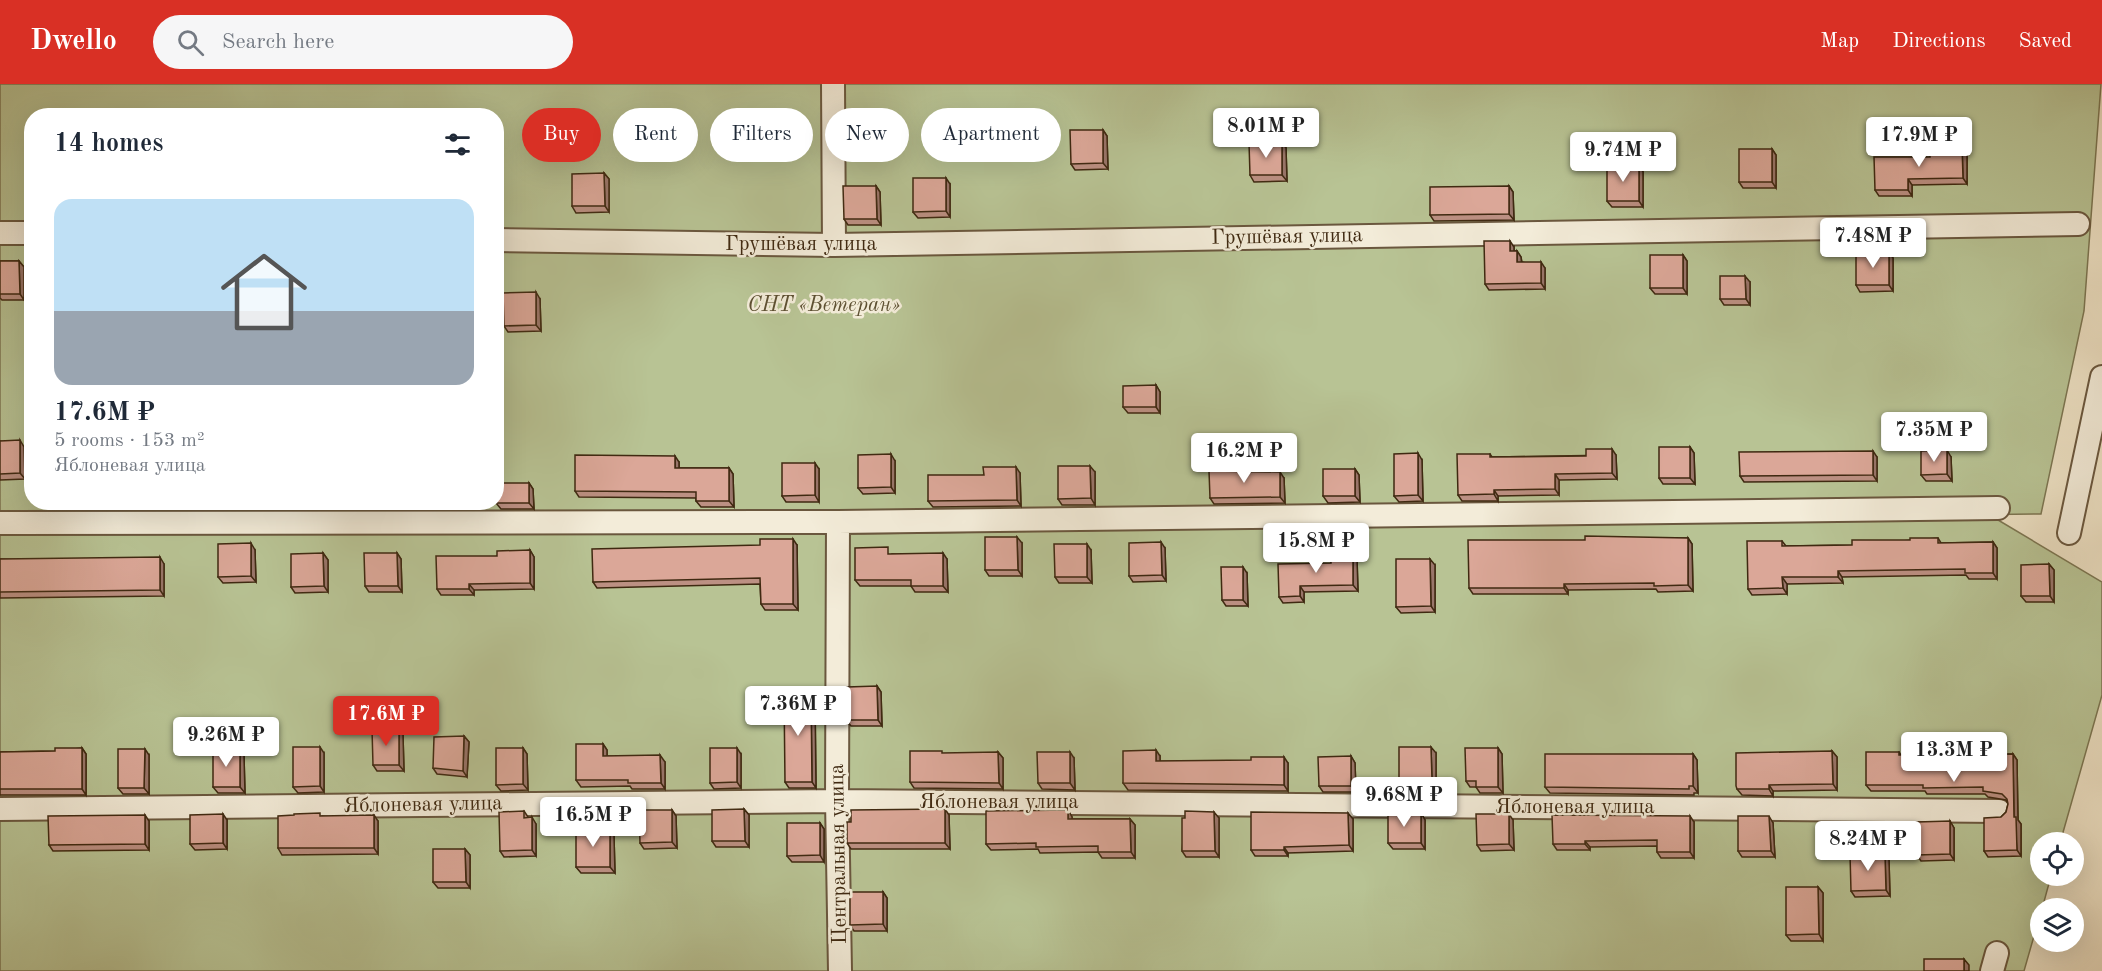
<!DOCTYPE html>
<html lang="en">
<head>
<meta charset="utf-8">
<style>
	:root { --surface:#fff; --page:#f6f6f7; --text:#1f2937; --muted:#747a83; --accent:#d93025 }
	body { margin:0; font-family:"Old Standard TT",serif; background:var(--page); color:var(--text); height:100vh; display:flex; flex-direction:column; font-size:22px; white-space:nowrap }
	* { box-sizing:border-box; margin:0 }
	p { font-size:20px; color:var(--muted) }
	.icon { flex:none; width:33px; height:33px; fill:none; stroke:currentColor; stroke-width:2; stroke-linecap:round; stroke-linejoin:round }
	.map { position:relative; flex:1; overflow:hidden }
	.sheet { position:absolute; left:24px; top:24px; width:480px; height:402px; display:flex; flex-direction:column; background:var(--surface); border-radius:24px; box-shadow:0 6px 24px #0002 }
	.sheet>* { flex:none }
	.guide { position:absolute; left:522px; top:24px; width:570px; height:54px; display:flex; gap:12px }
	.fabs { position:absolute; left:2030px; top:748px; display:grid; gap:12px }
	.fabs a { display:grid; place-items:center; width:54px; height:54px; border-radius:50%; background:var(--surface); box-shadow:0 6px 24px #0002; font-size:30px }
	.price { position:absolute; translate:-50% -51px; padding:0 14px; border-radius:6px; background:#fff; color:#222; font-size:20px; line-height:39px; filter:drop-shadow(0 2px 3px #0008) }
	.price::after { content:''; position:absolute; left:50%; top:36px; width:18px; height:14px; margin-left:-9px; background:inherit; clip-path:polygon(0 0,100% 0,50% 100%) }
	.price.current { background:var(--accent); color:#fff }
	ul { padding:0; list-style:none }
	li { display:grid; align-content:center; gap:12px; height:318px; padding:0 30px }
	li span { display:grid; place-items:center; height:186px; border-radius:18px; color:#555 }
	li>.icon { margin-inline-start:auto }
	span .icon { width:108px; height:108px; fill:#fffc; stroke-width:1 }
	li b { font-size:26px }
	h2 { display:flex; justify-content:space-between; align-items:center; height:72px; padding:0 30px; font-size:26px }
	.tag { padding:0 21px; border-radius:27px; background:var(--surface); box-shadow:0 6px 24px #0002; font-size:21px; line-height:54px }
	.tag.current { background:var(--accent); color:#fff }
	header { display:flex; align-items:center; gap:36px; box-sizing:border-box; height:84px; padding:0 30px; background:var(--accent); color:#fff }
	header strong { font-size:28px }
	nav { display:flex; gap:33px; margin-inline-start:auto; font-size:21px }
	.search { width:420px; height:54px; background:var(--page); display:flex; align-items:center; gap:15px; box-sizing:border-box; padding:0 21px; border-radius:33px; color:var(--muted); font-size:22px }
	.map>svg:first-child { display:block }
	.green { fill:#b8c394; stroke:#7c7652; stroke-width:1.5; fill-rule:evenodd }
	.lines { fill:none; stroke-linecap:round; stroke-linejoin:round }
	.minor-casing { stroke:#6a573e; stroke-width:26 }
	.minor { stroke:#f3ecd9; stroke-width:22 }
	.wall { fill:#bc9083; stroke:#3f2911; stroke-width:1.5 }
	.shaded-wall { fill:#99756a; stroke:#3f2911; stroke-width:1.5 }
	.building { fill:#dba798; stroke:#3f2911; stroke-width:1.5 }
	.labels { text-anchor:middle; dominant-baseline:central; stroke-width:5; stroke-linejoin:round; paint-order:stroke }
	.street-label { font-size:21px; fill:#3f2911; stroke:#f3ecd9 }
	.park-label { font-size:21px; font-style:italic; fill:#5d5032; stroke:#f3ecd9 }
</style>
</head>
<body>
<header>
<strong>Dwello</strong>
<div class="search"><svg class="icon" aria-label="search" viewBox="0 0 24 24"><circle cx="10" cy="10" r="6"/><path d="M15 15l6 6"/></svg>Search here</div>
<nav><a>Map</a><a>Directions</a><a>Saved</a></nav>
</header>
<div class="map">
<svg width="2102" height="887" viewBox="0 0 2102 887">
	<rect width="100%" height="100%" fill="#ede1c4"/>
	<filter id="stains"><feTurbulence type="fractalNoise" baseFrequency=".00333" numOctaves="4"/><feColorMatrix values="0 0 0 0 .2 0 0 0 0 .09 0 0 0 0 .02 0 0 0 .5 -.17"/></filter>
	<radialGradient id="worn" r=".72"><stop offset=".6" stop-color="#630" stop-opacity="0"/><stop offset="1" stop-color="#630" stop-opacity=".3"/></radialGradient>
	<path class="green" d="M0,0H2101L2084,227L2041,430L841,445H0ZM32,32H496V418H32Z
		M1993,433L2102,498V611L2060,759H2040V792H2051L2042,825H2040V831L2024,887H0V448L851,450Z"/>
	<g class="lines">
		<defs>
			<path id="minor" d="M833,0L834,161
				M0,149H32
				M496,156L834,161L2078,140
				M838,438L837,717L840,887
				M0,439L838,438L1998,424
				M2069,449L2102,293
				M0,725L837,717L1999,727
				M1992,887L1997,869"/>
		</defs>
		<use href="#minor" class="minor-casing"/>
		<use href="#minor" class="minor"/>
	</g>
	<path class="wall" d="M1103,46L1107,52L1108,85L1075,86L1071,80Z
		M1286,64L1287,97L1254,98L1250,91Z
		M1772,65L1776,71V104H1743L1739,98Z
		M1967,67V100L1912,101V112H1879L1875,106L1930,73Z
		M1643,88V123H1612L1607,117Z
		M604,89L609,95V128L576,129L572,122Z
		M950,100V133L918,134L913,128Z
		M876,102L880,108L881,141H848L844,135Z
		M1509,102L1513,108L1514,136L1434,137L1430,131Z
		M1514,163V167H1517L1521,173L1522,178L1545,184V205L1489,206L1485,200Z
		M1889,168L1893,174V207L1860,208L1856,201Z
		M1683,171L1687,177V210H1655L1650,204Z
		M0,177H19L24,183V216H2L0,214Z
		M1750,198V221H1724L1720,215Z
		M540,215L541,247L508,248L504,242Z
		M1156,301L1160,308V329H1128L1123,323Z
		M0,357L24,363L25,395L0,396Z
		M1690,363L1694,369L1695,400H1663L1659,394Z
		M1490,370L1492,373L1616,371L1617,395L1559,396V411L1498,412V417H1462L1458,411Z
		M1877,373V397L1744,398L1740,392Z
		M1951,373L1952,397H1926L1921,391Z
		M1422,376L1423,417L1399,418L1394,412Z
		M895,377V409L863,410L858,404Z
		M679,378V384H729L733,390L734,423H701L696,417V414L579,413L575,407Z
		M819,385V418H786L782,412Z
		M1355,385L1359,391L1360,418L1328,419L1323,412Z
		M1095,388V421H1062L1058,415Z
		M1020,389L1021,422L933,423L928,417L984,391Z
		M1284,394L1285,419L1214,420L1210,414Z
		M529,399L533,405L534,425H501L496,419Z
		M213,418H272L213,419Z
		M275,418H315V423H278Z
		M354,418H460V423L358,425Z
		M1688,454L1692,460L1693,507L1658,508L1656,505L1568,506V510H1473L1469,504L1585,456Z
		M1938,454L1941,459L1993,458L1997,464V495H1969L1966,491L1842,493L1843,499L1787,500V510L1752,511L1748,505L1782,457L1786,462L1852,461Z
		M1022,459V492H989L985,486Z
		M797,461L798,526H765L761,520L760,500L597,504L593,498Z
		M1165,464L1166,497L1133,498L1129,492Z
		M255,466L256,498L223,499L218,493Z
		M530,466L534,473V505L474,506V511H441L437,505L497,472Z
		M1091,466L1092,499H1059L1055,493Z
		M1353,468L1357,474L1358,507L1304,508V518L1283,519L1279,513L1331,479Z
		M323,469L328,476V508L295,509L291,503Z
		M397,469L401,475L402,508H369L365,502Z
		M892,470L947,475L948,508H915L911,502H860L855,496Z
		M0,475L164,480V512L0,514Z
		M2049,480L2054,486V518H2026L2021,512Z
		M1435,481V528L1401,529L1396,523Z
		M1247,489L1248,522H1226L1222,516Z
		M877,602L881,608L882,642H851L846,636Z
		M811,607L815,613L816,704H789L785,698Z
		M399,644L403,651L404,687H377L373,681Z
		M464,652L469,658L467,693L437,690L433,684Z
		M603,660L607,666V672L665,678V705H632L630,702L581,703L576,696Z
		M82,664L86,670V711H0V668L55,667Z
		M523,664L527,670L528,706L501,707L496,701Z
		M1498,664L1502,670L1503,709H1480L1476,703H1470L1466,697Z
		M240,666L244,672L245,709H218L213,703Z
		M1832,667L1837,673V706L1773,707V712L1742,711L1737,705Z
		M998,668L1003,674V705L914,704L910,698Z
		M1899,668L1901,671L2013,670L2017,676L2018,736L2021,740V772L1988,773L1984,767L2001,733L2006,728L2008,720L2006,716L1988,713L1985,710H1927L1925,707H1871L1866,701Z
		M324,669V708L298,709L293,703Z
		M1436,669V702H1425V709L1403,708L1399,702Z
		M741,670V704L714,705L710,699Z
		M1693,670L1697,676L1698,709H1694V711L1550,709L1545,703Z
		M149,671V710H123L118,704Z
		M1160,672V677L1288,679V707L1128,706L1123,699Z
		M1351,672L1355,679L1356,708H1323L1319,702Z
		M1074,674L1075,706L1042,705L1038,699Z
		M744,725L749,731V763H716L712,757Z
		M672,726L676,732L677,764L644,765L640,759Z
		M1068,726L1072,733V735H1130L1135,741V774H1102L1098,768L1040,769L1038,765L991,766L986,760Z
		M524,727L528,733L536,740V772L504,773L500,767Z
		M1421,729L1425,736V765H1393L1388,759Z
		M949,731L950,765H851L847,759Z
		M322,732L378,737V770L282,771L278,764Z
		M1185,734H1219V773H1186L1182,767Z
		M1353,735V767L1288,769V772H1255L1251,766Z
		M227,736V765L195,766L190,760Z
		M1513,736L1514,766L1481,767L1477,761Z
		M149,737V766L53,767L49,761Z
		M1950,737L1954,744V776L1921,777L1917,771Z
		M1694,738V774H1661L1657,768V762L1590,763V766H1557L1553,760Z
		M820,739L824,745V778H792L787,772Z
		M1773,739L1775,773H1742L1738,767Z
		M614,752L615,789H581L576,783Z
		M465,765L470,771V804H438L433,798Z
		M1885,770L1889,776L1890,812L1855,813L1851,807Z
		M1818,803L1823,809V857H1791L1786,851Z
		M883,808L887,814V847H854L850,841Z"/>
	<path class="shaded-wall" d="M1103,46L1107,52L1108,85L1103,79Z
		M1282,58L1286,64L1287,97L1282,91Z
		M1962,61L1967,67V100L1963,94Z
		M1772,65L1776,71V104L1772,98Z
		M1639,81L1643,88V123L1639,117Z
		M604,89L609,95V128L605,122Z
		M946,94L950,100V133L946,127Z
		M1908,95L1912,101V112L1908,106Z
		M876,102L880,108L881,141L877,135Z
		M1509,102L1513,108L1514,136L1509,130Z
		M1510,157L1514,163V173L1510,167Z
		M1517,167L1521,173L1522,184L1517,178Z
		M1889,168L1893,174V207L1889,201Z
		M1683,171L1687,177V210L1683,204Z
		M19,177L24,183V216L20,210Z
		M1541,178L1545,184V205L1541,199Z
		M1745,192L1750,198V221L1746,215Z
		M536,208L540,215L541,247L536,241Z
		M1156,301L1160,308V329L1156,323Z
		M20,356L24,363L25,395L20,389Z
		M1690,363L1694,369L1695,400L1690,394Z
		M1612,365L1616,371L1617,395L1612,389Z
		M1947,366L1951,373L1952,397L1947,390Z
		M1873,367L1877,373V397L1873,391Z
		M1418,369L1422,376L1423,417L1418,411Z
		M891,370L895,377V409L891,403Z
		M675,372L679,378V391L675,384Z
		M815,379L819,385V418L815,411Z
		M1090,382L1095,388V421L1091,414Z
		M1016,383L1020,389L1021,422L1017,416Z
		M729,384L733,390L734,423L729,417Z
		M1355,385L1359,391L1360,418L1355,412Z
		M1280,388L1284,394L1285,419L1280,413Z
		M1555,390L1559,396V411L1555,405Z
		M529,399L533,405L534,425L529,419Z
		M1494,406L1498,412V417L1494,410Z
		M1017,453L1022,459V492L1018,486Z
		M1688,454L1692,460L1693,507L1688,501Z
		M793,455L797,461L798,526L793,520Z
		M1161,458L1165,464L1166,497L1162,491Z
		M1993,458L1997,464V495L1993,489Z
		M251,459L255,466L256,498L251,492Z
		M1087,460L1091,466L1092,499L1087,493Z
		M530,466L534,473V505L530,499Z
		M1353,468L1357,474L1358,507L1353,501Z
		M323,469L328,476V508L324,502Z
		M397,469L401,475L402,508L398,502Z
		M943,469L947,475L948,508L943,502Z
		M160,473L164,480V512L160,506Z
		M1430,475L1435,481V528L1431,522Z
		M2049,480L2054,486V518L2050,512Z
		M1243,483L1247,489L1248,522L1243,516Z
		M1838,487L1842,493L1843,499L1838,493Z
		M1782,493L1787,500V510L1783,504Z
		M469,500L474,506V511L469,505Z
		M1564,500L1568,506V510L1564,504Z
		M1300,502L1304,508V518L1300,512Z
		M877,602L881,608L882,642L878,636Z
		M811,607L815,613L816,704L812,698Z
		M399,644L403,651L404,687L399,681Z
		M464,652L469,658L467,693L463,687Z
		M603,660L607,666V678L603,672Z
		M320,663L324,669V708L320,702Z
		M1431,663L1436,669V702L1432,696Z
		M82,664L86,670V711L82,705Z
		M523,664L527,670L528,706L523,700Z
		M737,664L741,670V704L737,698Z
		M1498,664L1502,670L1503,709L1498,703Z
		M145,665L149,671V710L144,704Z
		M240,666L244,672L245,709L240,703Z
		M1156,666L1160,672V683L1156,677Z
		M1832,667L1837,673V706L1833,700Z
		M998,668L1003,674V705L999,699Z
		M1070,668L1074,674L1075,706L1070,699Z
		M1693,670L1697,676L1698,709L1693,702Z
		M2013,670L2017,676L2018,736L2021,740V772L2017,766L2014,733Z
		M660,671L665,678V705L661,699Z
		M1351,672L1355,679L1356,708L1351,702Z
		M1284,673L1288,679V707L1284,701Z
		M1420,696L1425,702V709L1420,702Z
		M1769,701L1773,707V712L1769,705Z
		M744,725L749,731V763L745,757Z
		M945,725L949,731L950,765L945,759Z
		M672,726L676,732L677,764L672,758Z
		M1068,726L1072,733V741L1068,735Z
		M1214,728L1219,734V773L1215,767Z
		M1348,729L1353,735V767L1349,761Z
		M1421,729L1425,736V765L1421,759Z
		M223,730L227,736V765L223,759Z
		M1509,730L1513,736L1514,766L1509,760Z
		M145,731L149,737V766L145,760Z
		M374,731L378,737V770L374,764Z
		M1690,732L1694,738V774L1690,768Z
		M1769,732L1773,739L1775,773L1771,767Z
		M532,733L536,740V772L532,766Z
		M1130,735L1135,741V774L1131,768Z
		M1950,737L1954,744V776L1950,770Z
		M820,739L824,745V778L820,771Z
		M610,746L614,752L615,789L610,783Z
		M1585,757L1590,763V766L1585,760Z
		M1284,763L1288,769V772L1284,766Z
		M465,765L470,771V804L466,798Z
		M1885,770L1889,776L1890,812L1886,806Z
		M1818,803L1823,809V857L1819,850Z
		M883,808L887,814V847L883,840Z
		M1964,875L1969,881V887H1964Z"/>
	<path class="building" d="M1070,46H1103V79L1071,80Z
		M1282,58V91H1250L1249,59Z
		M1930,61H1962L1963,94L1908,95V106H1875L1874,73H1930Z
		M1739,65H1772V98H1739Z
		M1639,81V117H1607V82Z
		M604,89L605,122H572V90Z
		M913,94H946V127L913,128Z
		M843,102H876L877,135H844Z
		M1509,102V130L1430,131V103Z
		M1484,157H1510V167H1517V178H1541V199L1485,200Z
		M1889,168V201H1856V169Z
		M1650,171H1683V204H1650Z
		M0,177H19L20,210H0Z
		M1720,192H1745L1746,215H1720Z
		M536,208V241L504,242L503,209Z
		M1156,301V323H1123V302Z
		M20,356V389L0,390V357Z
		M1659,363H1690V394H1659Z
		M1586,365H1612V389L1555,390V405L1494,406V410L1458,411L1457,370H1490V373L1586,372Z
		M1947,366V390L1921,391V367Z
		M1873,367V391L1740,392L1739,368Z
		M1418,369V411L1394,412V370Z
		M891,370V403L858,404V371Z
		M575,371L675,372V384H729V417H696V408L575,407Z
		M782,379H815V411L782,412Z
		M1058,382H1090L1091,414L1058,415Z
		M983,383H1016L1017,416L928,417V391H984Z
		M1323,385H1355V412H1323Z
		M1209,387L1280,388V413L1210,414Z
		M496,399H529V419H496Z
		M1585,452L1688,454V501L1654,502V499L1564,500V504H1469L1468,456H1585Z
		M985,453H1017L1018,486H985Z
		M1910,454H1938V459L1993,458V489H1965V485L1838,487V493H1782L1783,504L1748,505L1747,457H1782V462L1852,461V456H1910Z
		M760,455H793V520H761L760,494L593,498L592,465L760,461Z
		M1161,458L1162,491L1129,492V459Z
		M251,459V492L218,493V460Z
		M1054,460H1087V493H1055Z
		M888,463V470L943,469V502H911V496H855V464Z
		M530,466V499L469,500V505H437L436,472H497V467Z
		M1353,468V501L1300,502V512L1279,513L1278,480L1331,479V469Z
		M323,469L324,502L291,503V470Z
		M364,469H397L398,502H365Z
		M160,473V506L0,508V475Z
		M1396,475H1430L1431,522L1396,523Z
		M2049,480L2050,512H2021V481Z
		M1221,483H1243V516H1222Z
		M877,602L878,636H846L847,603Z
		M811,607L812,698H785L784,608Z
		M399,644V681H373L372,645Z
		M464,652L463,687L433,684L434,653Z
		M576,660H603V672L660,671L661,699H628V696H576Z
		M293,663H320V702L293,703Z
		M1399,663H1431L1432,696H1420V702H1399Z
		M55,664H82V705H0V668L55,667Z
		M496,664H523V700L496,701Z
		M710,664H737V698L710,699Z
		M1465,664H1498V703H1476V697H1466Z
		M118,665H145L144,704H118Z
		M213,666H240V703H213Z
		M1156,666V677L1251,676V673H1284V701L1123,699V667Z
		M910,667H942V669L998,668L999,699L910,698Z
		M1832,667L1833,700L1769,701V705H1737L1736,702V669Z
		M1037,668H1070V699H1038Z
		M1866,668H1899V671L2013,670L2014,733H2016L2017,766L1984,767V734L2001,733L2006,728L2008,720L2007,715L2002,710L1983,707V703L1923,704V701H1866Z
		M1545,670H1693V702H1689V705L1545,703Z
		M1351,672V702H1319L1318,673Z
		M744,725L745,757H712V726Z
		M945,725V759H847V738H851V726Z
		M639,726H672V758L640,759Z
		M1068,726V735H1130L1131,768H1098V762L1036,763V759L986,760V727Z
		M524,727V734L532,733V766L500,767L499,728Z
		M1185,727L1214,728L1215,767H1182V734H1185Z
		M1251,728L1348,729L1349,761L1284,763V766H1251Z
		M320,729V732L374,731V764H278V732L294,731V730Z
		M1388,729H1421V759H1388Z
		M223,730V759L190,760V731Z
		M1476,730H1509V760L1477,761Z
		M145,731V760L49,761L48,732Z
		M1552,731L1690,732V768H1657V756L1585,757V760H1553Z
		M1738,732H1769L1771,767H1738Z
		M1950,737V770L1917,771V738Z
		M787,739H820V771L787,772Z
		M576,746H610V783H576Z
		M433,765H465L466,798H433Z
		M1850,770H1885L1886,806L1851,807Z
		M1786,803H1818L1819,850L1786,851Z
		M850,808H883V840L850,841Z
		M1924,875H1964V887H1924Z"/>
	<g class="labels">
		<g class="street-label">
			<text transform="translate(1287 153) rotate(-1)">Грушёвая улица</text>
			<text x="801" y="160">Грушёвая улица</text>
			<text x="999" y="718">Яблоневая улица</text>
			<text transform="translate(423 721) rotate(-1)">Яблоневая улица</text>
			<text x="1575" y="723">Яблоневая улица</text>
			<text transform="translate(839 770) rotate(-91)">Центральная улица</text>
		</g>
		<g class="park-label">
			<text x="824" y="221">СНТ «Ветеран»</text>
		</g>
	</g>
	<rect width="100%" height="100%" filter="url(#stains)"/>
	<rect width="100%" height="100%" fill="url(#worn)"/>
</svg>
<div class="fabs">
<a><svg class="icon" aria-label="locate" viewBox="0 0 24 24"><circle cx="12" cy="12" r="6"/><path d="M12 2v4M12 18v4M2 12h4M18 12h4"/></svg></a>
<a><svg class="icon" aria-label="layers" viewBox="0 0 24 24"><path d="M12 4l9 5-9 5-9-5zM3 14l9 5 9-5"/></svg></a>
</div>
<b class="price" style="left:1266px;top:75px">8.01M ₽</b>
<b class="price" style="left:1919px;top:84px">17.9M ₽</b>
<b class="price" style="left:1623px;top:99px">9.74M ₽</b>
<b class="price" style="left:1873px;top:185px">7.48M ₽</b>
<b class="price" style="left:1934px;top:379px">7.35M ₽</b>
<b class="price" style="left:1244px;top:400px">16.2M ₽</b>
<b class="price" style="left:1316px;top:490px">15.8M ₽</b>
<b class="price" style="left:798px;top:653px">7.36M ₽</b>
<b class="price current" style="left:386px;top:663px">17.6M ₽</b>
<b class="price" style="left:226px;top:684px">9.26M ₽</b>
<b class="price" style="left:1954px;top:699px">13.3M ₽</b>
<b class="price" style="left:1404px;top:744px">9.68M ₽</b>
<b class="price" style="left:593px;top:764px">16.5M ₽</b>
<b class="price" style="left:1868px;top:788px">8.24M ₽</b>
<div class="guide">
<a class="tag current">Buy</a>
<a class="tag">Rent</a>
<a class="tag">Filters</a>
<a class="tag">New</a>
<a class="tag">Apartment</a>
</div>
<section class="sheet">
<h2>14 homes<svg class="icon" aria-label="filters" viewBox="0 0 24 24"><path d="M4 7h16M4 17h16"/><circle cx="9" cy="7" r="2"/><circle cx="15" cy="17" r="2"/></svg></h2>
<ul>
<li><span style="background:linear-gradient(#bfe0f5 60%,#9aa5b1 0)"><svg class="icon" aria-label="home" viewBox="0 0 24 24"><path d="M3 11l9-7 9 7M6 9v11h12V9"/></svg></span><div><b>17.6M ₽</b><p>5 rooms · 153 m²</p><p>Яблоневая улица</p></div></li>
</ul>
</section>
</div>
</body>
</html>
